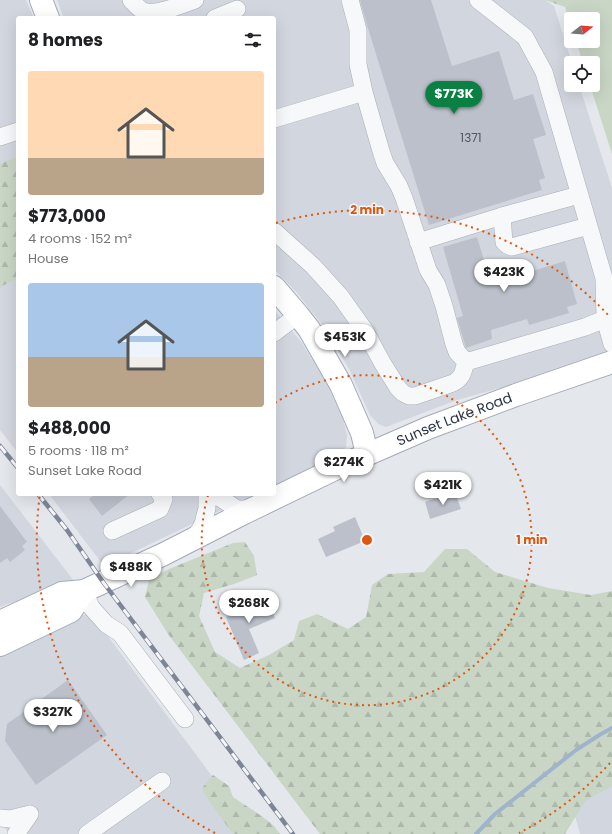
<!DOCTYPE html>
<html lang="en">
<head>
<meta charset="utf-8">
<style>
	:root { --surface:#fff; --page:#f2f2f2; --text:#202124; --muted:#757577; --accent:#0b8043 }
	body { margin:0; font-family:Poppins,sans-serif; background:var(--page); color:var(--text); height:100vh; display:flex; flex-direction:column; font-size:15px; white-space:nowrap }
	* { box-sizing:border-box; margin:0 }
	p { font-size:13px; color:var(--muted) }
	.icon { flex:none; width:22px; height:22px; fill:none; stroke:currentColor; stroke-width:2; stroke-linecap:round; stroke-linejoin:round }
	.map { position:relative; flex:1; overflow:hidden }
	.sheet { position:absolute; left:16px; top:16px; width:260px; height:480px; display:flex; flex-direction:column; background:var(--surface); border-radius:4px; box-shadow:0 4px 16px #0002 }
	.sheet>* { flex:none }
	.needle { width:26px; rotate:73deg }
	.buttons { position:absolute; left:564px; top:12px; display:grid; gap:8px }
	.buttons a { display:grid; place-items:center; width:36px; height:36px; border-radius:4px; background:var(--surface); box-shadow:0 4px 16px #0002; font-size:20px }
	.price { position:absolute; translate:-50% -34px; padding:0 9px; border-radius:14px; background:#fff; color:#222; font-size:13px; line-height:26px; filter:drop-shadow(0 1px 2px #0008) }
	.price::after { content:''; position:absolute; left:50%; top:24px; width:12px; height:9px; margin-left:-6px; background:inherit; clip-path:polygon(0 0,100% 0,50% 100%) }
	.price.current { background:var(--accent); color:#fff }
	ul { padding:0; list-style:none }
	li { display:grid; align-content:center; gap:8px; height:212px; padding:0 12px }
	li span { display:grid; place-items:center; height:124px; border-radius:4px; color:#555 }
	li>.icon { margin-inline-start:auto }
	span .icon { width:72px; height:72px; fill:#fffc; stroke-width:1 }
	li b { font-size:17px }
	h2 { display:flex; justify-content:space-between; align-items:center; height:48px; padding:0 12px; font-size:17px }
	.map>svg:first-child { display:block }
	.built { fill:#d2d6de }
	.grass { fill:#c9d6c5 }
	.forest { fill:url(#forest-firs) }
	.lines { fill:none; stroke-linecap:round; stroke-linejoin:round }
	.stream { stroke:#9fb4cc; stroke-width:4 }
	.building { fill:#bbc0ca }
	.minor-casing { stroke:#a9aeb7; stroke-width:18 }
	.major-casing { stroke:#a3abb8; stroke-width:24 }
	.minor { stroke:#f7f8fa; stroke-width:17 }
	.major { stroke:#fff; stroke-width:22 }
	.rail-casing { stroke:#7d8696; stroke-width:4.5 }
	.rail { stroke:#f4f6f9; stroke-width:3; stroke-dasharray:9; stroke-linecap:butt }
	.ring { fill:none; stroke:#df570f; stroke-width:2; stroke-dasharray:2 4 }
	.labels { text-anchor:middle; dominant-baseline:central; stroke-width:3; stroke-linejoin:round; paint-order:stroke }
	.number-label { font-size:12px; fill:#4f5766 }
	.street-label { font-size:14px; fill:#2b3445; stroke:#f4f6f9 }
	.centre { fill:#df570f; stroke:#f4f6f9; stroke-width:2 }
	.ring-label { font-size:12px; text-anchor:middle; font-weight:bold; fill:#df570f; stroke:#f4f6f9; stroke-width:3; stroke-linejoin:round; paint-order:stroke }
</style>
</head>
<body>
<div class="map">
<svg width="612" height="834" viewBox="0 0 612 834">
	<defs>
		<pattern id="forest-firs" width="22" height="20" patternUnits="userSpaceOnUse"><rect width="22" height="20" fill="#c9d6c5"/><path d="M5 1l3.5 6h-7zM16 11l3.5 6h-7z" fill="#adb8ab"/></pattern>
	</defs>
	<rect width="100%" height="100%" fill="#e4e7ec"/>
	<path class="built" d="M0,0H26L34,18H18V453L0,430Z
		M57,0H545L554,6L572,63H571V85H579L612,188V351L540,377L457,400L386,427L378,424L370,415L349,369L324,327L297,293L274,269V18H64Z
		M274,310L302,343L326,382L343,419L347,435L346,447L341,454L274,485Z
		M0,485L74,581L57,589L5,605L0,607Z
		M49,494H255L104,566Z
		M90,612L255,834H9L0,820V655Z
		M612,766V834H580L567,787Z"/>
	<path class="grass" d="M572,0H612V154L590,85H593V63H583L576,41H593V19H571V27L565,7Z"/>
	<path class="forest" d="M545,0H572L565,7Z
		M18,156V278L0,287V164Z
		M245,542L254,556L257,575L234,584L204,593L199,616L215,652L240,668L269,655L294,640L299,621L317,614L348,629L366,617L372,585L388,574L424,572L445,549H467L495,572L548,588L591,595L612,591V786L585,801L565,834H320L168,634L145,597L149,580L169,569L233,543Z
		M213,775L229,786L233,797L263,817L274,826L280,834H233L209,801L202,788Z"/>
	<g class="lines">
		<path class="stream" d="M476,834L495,814L576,750L601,734L612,728"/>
	</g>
	<path class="building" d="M360,0H431L452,66L499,51L514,100L533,94L546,135L533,139L545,178L539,180L542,190L429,225L367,25Z
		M477,237L489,277L504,273L506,279L565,261L577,304L567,307L569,313L529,325L527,319L491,330L492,339L466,348L457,318L463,316L443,247Z
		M455,492L461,509L430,519L425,502Z
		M96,494H130L102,516L89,499Z
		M0,506L27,542L22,546L25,550L10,562L7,558L0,563Z
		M355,517L365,541L326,557L318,539L335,531L333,527Z
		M253,598L255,603L267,598L275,618L249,629L259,653L244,660L226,617L237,612L234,606Z
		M68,680L107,735L36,785L5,741L7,724Z"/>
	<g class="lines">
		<defs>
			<path id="minor" d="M131,0C135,4 140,11 146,12C156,15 184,4 195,0
				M350,0L358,30V64L364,92L381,151L385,163L399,186L404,198L428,270L437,285L444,306L454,344L457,352L466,362L585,327L605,319L612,344
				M478,0L525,37L544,72L604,278L605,319
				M215,18L237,9
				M274,119L364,92
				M0,137L18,131
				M502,216L504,242L507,245L512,247L588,226
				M274,231L313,266L341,297L365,331L383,364L398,388L403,393L409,396H415L453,383C463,378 463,371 466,362
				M418,242L502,216L579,195
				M274,333L298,315
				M214,494L237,509H252
				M112,531L160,509L164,499L160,494
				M194,539L203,524L207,508V494
				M84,591L91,607L106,624L120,633L185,719
				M0,818L10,819L30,814
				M16,834L30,814
				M87,834L162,781"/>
			<g id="major">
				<path d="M41,0L48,18"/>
				<path d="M274,287L298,315L309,329L341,385L362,433L367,454"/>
				<path id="s1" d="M0,622L62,593L84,591L164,554L244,513L343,465L428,428L516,395L612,362"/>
				<path d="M0,645L71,611L84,591"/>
			</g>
		</defs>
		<use href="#minor" class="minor-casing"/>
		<use href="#major" class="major-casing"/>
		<use href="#minor" class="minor"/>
		<use href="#major" class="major"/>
		<defs>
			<path id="rail" d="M0,446L18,468
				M38,494L67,530L103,582L293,834"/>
		</defs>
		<use href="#rail" class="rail-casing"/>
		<use href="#rail" class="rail"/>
	</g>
	<g class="ring">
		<path d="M275 403A165 165 0 1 1 208 495"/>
		<path d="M610 763A330 330 0 0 1 519 833M215 833A330 330 0 0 1 40 494M276 223A330 330 0 0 1 610 317"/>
	</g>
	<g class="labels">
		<g class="number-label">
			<text x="471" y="137">1371</text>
		</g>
		<g class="street-label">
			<text stroke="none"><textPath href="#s1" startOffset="499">Sunset Lake Road</textPath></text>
		</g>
	</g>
	<circle cx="367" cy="540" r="6" class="centre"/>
	<g class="ring-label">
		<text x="367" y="214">2 min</text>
		<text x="532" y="544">1 min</text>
	</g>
</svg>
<div class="buttons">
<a><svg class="needle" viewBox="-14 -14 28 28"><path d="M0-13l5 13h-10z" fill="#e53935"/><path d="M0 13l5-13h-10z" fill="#757577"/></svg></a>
<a><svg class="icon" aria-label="locate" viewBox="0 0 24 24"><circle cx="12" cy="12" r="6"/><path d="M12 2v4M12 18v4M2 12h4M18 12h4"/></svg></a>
</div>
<b class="price current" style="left:454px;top:115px">$773K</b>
<b class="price" style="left:504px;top:293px">$423K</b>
<b class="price" style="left:345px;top:358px">$453K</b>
<b class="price" style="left:344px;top:483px">$274K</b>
<b class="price" style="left:443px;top:506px">$421K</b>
<b class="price" style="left:131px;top:588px">$488K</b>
<b class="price" style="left:249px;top:624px">$268K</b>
<b class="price" style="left:53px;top:733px">$327K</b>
<section class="sheet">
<h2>8 homes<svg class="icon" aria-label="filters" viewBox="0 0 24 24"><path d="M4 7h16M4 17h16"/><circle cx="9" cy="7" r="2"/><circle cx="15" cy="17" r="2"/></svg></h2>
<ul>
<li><span style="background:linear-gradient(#ffd9b3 70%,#b9a48a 0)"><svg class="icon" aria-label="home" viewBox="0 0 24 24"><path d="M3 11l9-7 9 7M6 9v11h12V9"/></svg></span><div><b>$773,000</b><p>4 rooms · 152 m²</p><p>House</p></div></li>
<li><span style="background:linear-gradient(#a9c7e8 60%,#b9a48a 0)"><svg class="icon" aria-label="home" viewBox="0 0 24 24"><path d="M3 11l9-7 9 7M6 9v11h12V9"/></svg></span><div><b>$488,000</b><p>5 rooms · 118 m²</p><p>Sunset Lake Road</p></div></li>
</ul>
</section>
</div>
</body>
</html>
